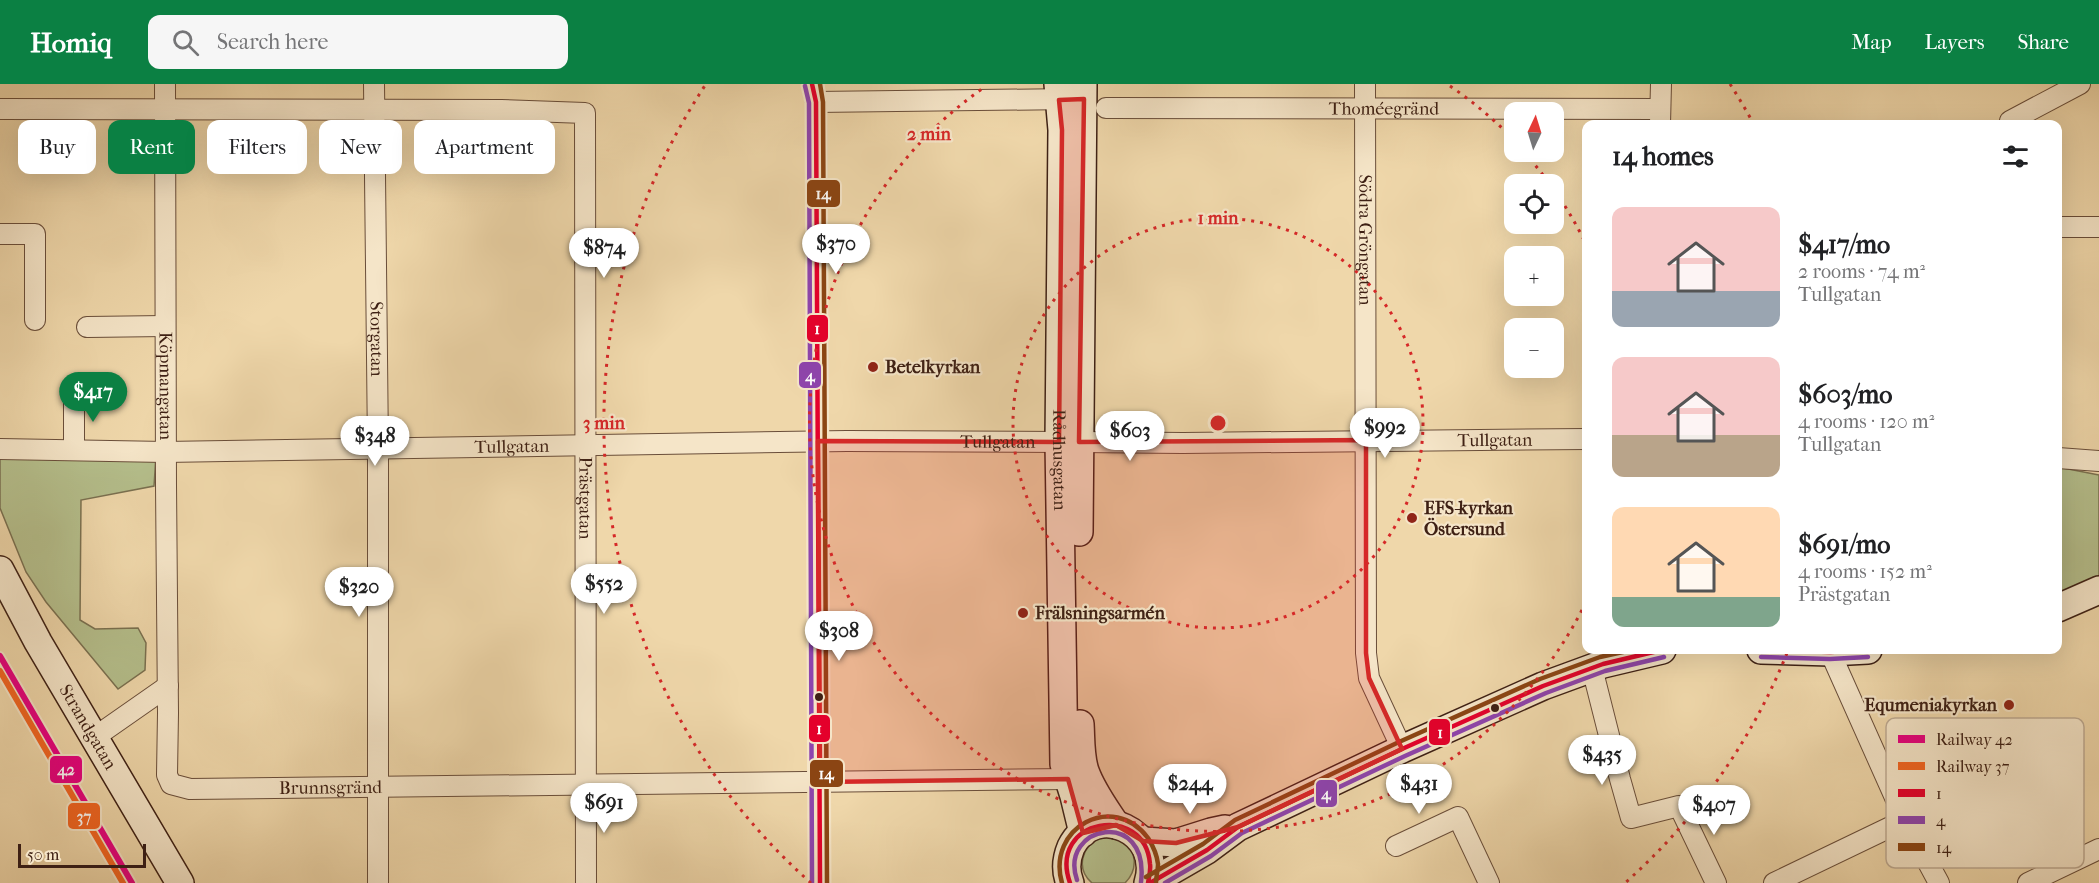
<!DOCTYPE html>
<html lang="en">
<head>
<meta charset="utf-8">
<style>
	:root { --surface:#fff; --page:#f6f6f6; --text:#202124; --muted:#757577; --accent:#0b8043 }
	body { margin:0; font-family:"IM FELL French Canon",serif; background:var(--page); color:var(--text); height:100vh; display:flex; flex-direction:column; font-size:22px; white-space:nowrap }
	* { box-sizing:border-box; margin:0 }
	p { font-size:20px; color:var(--muted) }
	.icon { flex:none; width:33px; height:33px; fill:none; stroke:currentColor; stroke-width:2; stroke-linecap:round; stroke-linejoin:round }
	.map { position:relative; flex:1; overflow:hidden }
	.panel { position:absolute; left:1582px; top:36px; width:480px; height:534px; display:flex; flex-direction:column; background:var(--surface); border-radius:12px; box-shadow:0 6px 24px #0002 }
	.panel>* { flex:none }
	.banner { position:absolute; left:18px; top:36px; width:570px; height:54px; display:flex; gap:12px }
	.needle { width:39px; rotate:4deg }
	.tools { position:absolute; left:1504px; top:18px; display:grid; gap:12px }
	.tools a { display:grid; place-items:center; width:60px; height:60px; border-radius:12px; background:var(--surface); box-shadow:0 6px 24px #0002; font-size:30px }
	.scale { position:absolute; left:18px; bottom:15px; width:128px; box-sizing:border-box; padding-left:6px; border:3px solid #3e2014; border-top:0; font-size:16px; line-height:21px; white-space:nowrap; color:#3e2014; -webkit-text-stroke:4px #f5e5c8; paint-order:stroke }
	.price { position:absolute; translate:-50% -51px; padding:0 14px; border-radius:21px; background:#fff; color:#222; font-size:20px; line-height:39px; filter:drop-shadow(0 2px 3px #0008) }
	.price::after { content:''; position:absolute; left:50%; top:36px; width:18px; height:14px; margin-left:-9px; background:inherit; clip-path:polygon(0 0,100% 0,50% 100%) }
	.price.selected { background:var(--accent); color:#fff }
	ul { padding:0; list-style:none }
	li { display:flex; align-items:center; gap:18px; height:150px; padding:0 30px }
	li span { display:grid; place-items:center; flex:none; width:168px; height:120px; border-radius:12px; color:#555 }
	li>.icon { margin-inline-start:auto }
	span .icon { width:72px; height:72px; fill:#fffc; stroke-width:1 }
	li b { font-size:26px }
	h2 { display:flex; justify-content:space-between; align-items:center; height:72px; padding:0 30px; font-size:26px }
	.chip { padding:0 21px; border-radius:12px; background:var(--surface); box-shadow:0 6px 24px #0002; font-size:21px; line-height:54px }
	.chip.selected { background:var(--accent); color:#fff }
	header { display:flex; align-items:center; gap:36px; box-sizing:border-box; height:84px; padding:0 30px; background:var(--accent); color:#fff }
	header strong { font-size:28px }
	nav { display:flex; gap:33px; margin-inline-start:auto; font-size:21px }
	.search { width:420px; height:54px; background:var(--page); display:flex; align-items:center; gap:15px; box-sizing:border-box; padding:0 21px; border-radius:12px; color:var(--muted); font-size:22px }
	.map>svg:first-child { display:block }
	.green { fill:#b5bf8c; stroke:#7a7050; stroke-width:1.5 }
	.lines { fill:none; stroke-linecap:round; stroke-linejoin:round }
	.minor-casing { stroke:#6a4e3a; stroke-width:22 }
	.secondary-casing { stroke:#3e2014; stroke-width:30 }
	.minor { stroke:#f5e5c8; stroke-width:20 }
	.secondary { stroke:#f5e5c8; stroke-width:27 }
	.bus-1-casing { stroke:#f5e5c8; stroke-width:9 }
	.bus-2-casing { stroke:#f5e5c8; stroke-width:9 }
	.bus-3-casing { stroke:#f5e5c8; stroke-width:9 }
	.bus-1 { stroke:#e4002b; stroke-width:4.5 }
	.bus-2 { stroke:#8e44ad; stroke-width:4.5 }
	.bus-3 { stroke:#8b4513; stroke-width:4.5 }
	.rail-1-casing { stroke:#f5e5c8; stroke-width:10 }
	.rail-2-casing { stroke:#f5e5c8; stroke-width:10 }
	.rail-1 { stroke:#e5007d; stroke-width:6 }
	.rail-2 { stroke:#f26522; stroke-width:6 }
	.marked { fill:#d62828; fill-opacity:0.2; stroke:#d62828; stroke-width:4.5; stroke-linejoin:round }
	.ring { fill:none; stroke:#d62828; stroke-width:3; stroke-dasharray:3 6 }
	.poi-dot { fill:#8f2418; stroke:#f5e5c8; stroke-width:2 }
	.bus-dot { fill:#3e2014; stroke:#f5e5c8; stroke-width:2 }
	.labels { text-anchor:middle; dominant-baseline:central; stroke-width:4.5; stroke-linejoin:round; paint-order:stroke }
	.street-label { font-size:18px; fill:#3e2014; stroke:#f5e5c8 }
	.poi-label { font-size:18px; font-weight:bold; fill:#3e2014; stroke:#f5e5c8; text-anchor:start }
	.key { fill:#f5e5c8; stroke:#beaa92; stroke-width:1.5 }
	.key-label { font-size:16px; fill:#3e2014 }
	.centre { fill:#d62828; stroke:#f5e5c8; stroke-width:3 }
	.ring-label { font-size:18px; text-anchor:middle; font-weight:bold; fill:#d62828; stroke:#f5e5c8; stroke-width:4.5; stroke-linejoin:round; paint-order:stroke }
	.line-badge { stroke:#f5e5c8; stroke-width:2 }
	.badge-label { font-size:16px; text-anchor:middle; font-weight:bold; fill:#fff }
</style>
</head>
<body>
<header>
<strong>Homiq</strong>
<div class="search"><svg class="icon" aria-label="search" viewBox="0 0 24 24"><circle cx="10" cy="10" r="6"/><path d="M15 15l6 6"/></svg>Search here</div>
<nav><a>Map</a><a>Layers</a><a>Share</a></nav>
</header>
<div class="map">
<svg width="2099" height="799" viewBox="0 0 2099 799">
	<rect width="100%" height="100%" fill="#efd7aa"/>
	<filter id="stains"><feTurbulence type="fractalNoise" baseFrequency=".00333" numOctaves="4"/><feColorMatrix values="0 0 0 0 .2 0 0 0 0 .09 0 0 0 0 .02 0 0 0 .5 -.17"/></filter>
	<radialGradient id="worn" r=".72"><stop offset=".6" stop-color="#630" stop-opacity="0"/><stop offset="1" stop-color="#630" stop-opacity=".3"/></radialGradient>
	<path class="green" d="M0,370L156,372L154,402L81,416L80,536L95,545L138,544L146,559L145,586L118,605L46,518L26,488L0,424Z
		M2058,383L2099,391V497L2058,513Z
		M1101,753C1107,753 1115,752 1120,755C1138,765 1138,786 1125,799H1092C1075,784 1082,762 1101,753Z"/>
	<g class="lines">
		<defs>
			<g id="minor">
				<path id="s1" d="M165,0L166,401L168,629L167,691L171,700L190,705L1068,695"/>
				<path id="s2" d="M374,0L378,364V799"/>
				<path d="M812,0L816,18L820,799"/>
				<path id="s3" d="M1365,0L1366,569L1369,594L1402,665"/>
				<path d="M816,18L1071,15"/>
				<path id="s4" d="M1106,24L1660,25"/>
				<path id="s5" d="M0,25L501,26L585,29L586,799"/>
				<path d="M2010,37L2080,0"/>
				<path d="M1660,40L1661,0"/>
				<path d="M2058,143H2099"/>
				<path d="M0,150H35V236"/>
				<path d="M87,243L165,242"/>
				<path d="M74,312V366"/>
				<path id="s6" d="M1079,358L1183,359L1587,355"/>
				<path id="s7" d="M0,365L165,368L847,357L1059,358"/>
				<path d="M2058,374L2099,377"/>
				<path d="M1830,568L1905,736L1939,799"/>
				<path d="M1592,584L1620,695L1631,734L1679,722L1716,799"/>
				<path d="M95,653L168,602"/>
				<path d="M1396,762L1458,733L1489,799"/>
				<path d="M1774,799L1905,736"/>
				<path d="M2028,799L2099,765"/>
			</g>
			<g id="secondary">
				<path id="s8" d="M1058,0L1062,46L1059,358L1064,680L1074,712L1083,749"/>
				<path d="M1079,448L1083,0"/>
				<path id="s9" d="M0,486L38,558L180,799"/>
				<path d="M2058,524L2099,506"/>
				<path d="M1761,566L1830,568L1868,566"/>
				<path d="M1080,640C1081,655 1080,672 1085,687C1092,707 1105,724 1116,741"/>
				<path d="M1143,757L1176,759L1211,748L1225,745"/>
				<path d="M1070,799C1065,787 1066,775 1071,763C1095,716 1164,747 1148,799"/>
				<path d="M1150,799L1207,766L1238,743L1402,665L1543,602L1603,580L1662,566"/>
			</g>
		</defs>
		<use href="#minor" class="minor-casing"/>
		<use href="#secondary" class="secondary-casing"/>
		<use href="#minor" class="minor"/>
		<use href="#secondary" class="secondary"/>
		<defs>
			<path id="bus-1" d="M812,0L816,18L820,799
				M1761,566L1830,568L1868,566
				M1070,799C1047,734 1145,718 1150,780C1151,786 1149,793 1148,799
				M1150,799L1207,766L1238,743L1402,665L1543,602L1603,580L1662,566"/>
			<path id="bus-2" d="M805,2L809,19L812,799
				M1761,573L1830,575L1868,573
				M1077,796C1058,741 1150,723 1141,798
				M1165,799L1211,772L1242,749L1405,672L1546,609L1605,587L1664,573"/>
			<path id="bus-3" d="M820,0L823,18L827,799
				M1146,793L1203,760L1235,736L1399,658L1540,595L1600,573L1632,566
				M1062,799C1046,744 1113,707 1148,754C1153,762 1157,771 1158,780C1158,786 1156,793 1156,799"/>
		</defs>
		<use href="#bus-1" class="bus-1-casing"/>
		<use href="#bus-2" class="bus-2-casing"/>
		<use href="#bus-3" class="bus-3-casing"/>
		<use href="#bus-1" class="bus-1"/>
		<use href="#bus-2" class="bus-2"/>
		<use href="#bus-3" class="bus-3"/>
		<defs>
			<path id="rail-1" d="M0,572L132,799"/>
			<path id="rail-2" d="M0,587L123,799"/>
		</defs>
		<use href="#rail-1" class="rail-1-casing"/>
		<use href="#rail-2" class="rail-2-casing"/>
		<use href="#rail-1" class="rail-1"/>
		<use href="#rail-2" class="rail-2"/>
	</g>
	<path class="marked" d="M1084,15L1079,358L1366,356V569L1369,594L1402,665L1238,743L1176,759L1143,757L1116,741L1083,749L1068,695L820,698L818,357L1059,358L1062,46L1059,16Z"/>
	<g class="ring">
		<circle cx="1218" cy="339" r="205"/>
		<path d="M1586 518A409 409 0 1 1 986 2M1450 2A409 409 0 0 1 1515 57M1524 68A409 409 0 0 1 1549 99M1555 107A409 409 0 0 1 1586 160"/>
		<path d="M1787 569A614 614 0 0 1 1625 799M811 799A614 614 0 0 1 706 0M1730 0A614 614 0 0 1 1752 37"/>
	</g>
	<g class="poi-dot">
		<circle cx="873" cy="283" r="6"/>
		<circle cx="1412" cy="434" r="6"/>
		<circle cx="1023" cy="529" r="6"/>
		<circle cx="2009" cy="621" r="6"/>
	</g>
	<g class="bus-dot">
		<circle cx="819" cy="613" r="5"/>
		<circle cx="1495" cy="624" r="5"/>
	</g>
	<g class="labels">
		<g class="street-label">
			<text stroke="none"><textPath href="#s4" startOffset="278">Thoméegränd</textPath></text>
			<text stroke="none"><textPath href="#s3" startOffset="156">Södra Gröngatan</textPath></text>
			<text stroke="none"><textPath href="#s2" startOffset="255">Storgatan</textPath></text>
			<text stroke="none"><textPath href="#s1" startOffset="302">Köpmangatan</textPath></text>
			<text stroke="none"><textPath href="#s6" startOffset="416">Tullgatan</textPath></text>
			<text stroke="none"><textPath href="#s7" startOffset="998">Tullgatan</textPath></text>
			<text stroke="none"><textPath href="#s7" startOffset="512">Tullgatan</textPath></text>
			<text stroke="none"><textPath href="#s8" startOffset="376">Rådhusgatan</textPath></text>
			<text stroke="none"><textPath href="#s5" startOffset="970">Prästgatan</textPath></text>
			<text stroke="none"><textPath href="#s9" startOffset="180">Strandgatan</textPath></text>
			<text stroke="none"><textPath href="#s1" startOffset="861">Brunnsgränd</textPath></text>
		</g>
		<g class="poi-label">
			<text x="885" y="283">Betelkyrkan</text>
			<text x="1424" y="424">EFS-kyrkan<tspan x="1424" dy="21">Östersund</tspan></text>
			<text x="1035" y="529">Frälsningsarmén</text>
			<text x="1997" y="621" text-anchor="end">Equmeniakyrkan</text>
		</g>
	</g>
	<rect x="1886" y="634" width="198" height="150" rx="9" class="key"/>
	<rect x="1898" y="651" width="27" height="8" fill="#e5007d"/>
	<rect x="1898" y="678" width="27" height="8" fill="#f26522"/>
	<rect x="1898" y="705" width="27" height="8" fill="#e4002b"/>
	<rect x="1898" y="732" width="27" height="8" fill="#8e44ad"/>
	<rect x="1898" y="759" width="27" height="8" fill="#8b4513"/>
	<g class="key-label">
		<text x="1936" y="661">Railway 42</text>
		<text x="1936" y="688">Railway 37</text>
		<text x="1936" y="715">1</text>
		<text x="1936" y="742">4</text>
		<text x="1936" y="769">14</text>
	</g>
	<circle cx="1218" cy="339" r="9" class="centre"/>
	<g class="ring-label">
		<text x="929" y="56">2 min</text>
		<text x="1218" y="140">1 min</text>
		<text x="604" y="345">3 min</text>
	</g>
	<g class="line-badge">
		<rect x="806" y="95" width="35" height="29" rx="6" fill="#8b4513"/>
		<rect x="806" y="230" width="23" height="29" rx="6" fill="#e4002b"/>
		<rect x="798" y="277" width="24" height="28" rx="6" fill="#8e44ad"/>
		<rect x="808" y="630" width="23" height="29" rx="6" fill="#e4002b"/>
		<rect x="1428" y="634" width="23" height="28" rx="6" fill="#e4002b"/>
		<rect x="49" y="671" width="34" height="29" rx="6" fill="#e5007d"/>
		<rect x="809" y="675" width="35" height="29" rx="6" fill="#8b4513"/>
		<rect x="1315" y="695" width="23" height="29" rx="6" fill="#8e44ad"/>
		<rect x="67" y="718" width="34" height="28" rx="6" fill="#f26522"/>
	</g>
	<g class="badge-label">
		<text x="823" y="115">14</text>
		<text x="817" y="250">1</text>
		<text x="810" y="297">4</text>
		<text x="819" y="650">1</text>
		<text x="1440" y="654">1</text>
		<text x="66" y="691">42</text>
		<text x="826" y="695">14</text>
		<text x="1326" y="715">4</text>
		<text x="84" y="738">37</text>
	</g>
	<rect width="100%" height="100%" filter="url(#stains)"/>
	<rect width="100%" height="100%" fill="url(#worn)"/>
</svg>
<div class="tools">
<a><svg class="needle" viewBox="-14 -14 28 28"><path d="M0-13l5 13h-10z" fill="#e53935"/><path d="M0 13l5-13h-10z" fill="#757577"/></svg></a>
<a><svg class="icon" aria-label="locate" viewBox="0 0 24 24"><circle cx="12" cy="12" r="6"/><path d="M12 2v4M12 18v4M2 12h4M18 12h4"/></svg></a>
<a>+</a>
<a>−</a>
</div>
<div class="scale">50 m</div>
<b class="price" style="left:836px;top:191px">$370</b>
<b class="price" style="left:604px;top:195px">$874</b>
<b class="price selected" style="left:93px;top:339px">$417</b>
<b class="price" style="left:1385px;top:375px">$992</b>
<b class="price" style="left:1130px;top:378px">$603</b>
<b class="price" style="left:375px;top:383px">$348</b>
<b class="price" style="left:604px;top:531px">$552</b>
<b class="price" style="left:359px;top:534px">$320</b>
<b class="price" style="left:839px;top:578px">$308</b>
<b class="price" style="left:1602px;top:702px">$435</b>
<b class="price" style="left:1190px;top:731px">$244</b>
<b class="price" style="left:1419px;top:731px">$431</b>
<b class="price" style="left:604px;top:750px">$691</b>
<b class="price" style="left:1714px;top:752px">$407</b>
<div class="banner">
<a class="chip">Buy</a>
<a class="chip selected">Rent</a>
<a class="chip">Filters</a>
<a class="chip">New</a>
<a class="chip">Apartment</a>
</div>
<section class="panel">
<h2>14 homes<svg class="icon" aria-label="filters" viewBox="0 0 24 24"><path d="M4 7h16M4 17h16"/><circle cx="9" cy="7" r="2"/><circle cx="15" cy="17" r="2"/></svg></h2>
<ul>
<li><span style="background:linear-gradient(#f6c9c9 70%,#9aa5b1 0)"><svg class="icon" aria-label="home" viewBox="0 0 24 24"><path d="M3 11l9-7 9 7M6 9v11h12V9"/></svg></span><div><b>$417/mo</b><p>2 rooms · 74 m²</p><p>Tullgatan</p></div></li>
<li><span style="background:linear-gradient(#f6c9c9 65%,#b9a48a 0)"><svg class="icon" aria-label="home" viewBox="0 0 24 24"><path d="M3 11l9-7 9 7M6 9v11h12V9"/></svg></span><div><b>$603/mo</b><p>4 rooms · 120 m²</p><p>Tullgatan</p></div></li>
<li><span style="background:linear-gradient(#ffd9b3 75%,#7fa58c 0)"><svg class="icon" aria-label="home" viewBox="0 0 24 24"><path d="M3 11l9-7 9 7M6 9v11h12V9"/></svg></span><div><b>$691/mo</b><p>4 rooms · 152 m²</p><p>Prästgatan</p></div></li>
</ul>
</section>
</div>
</body>
</html>
